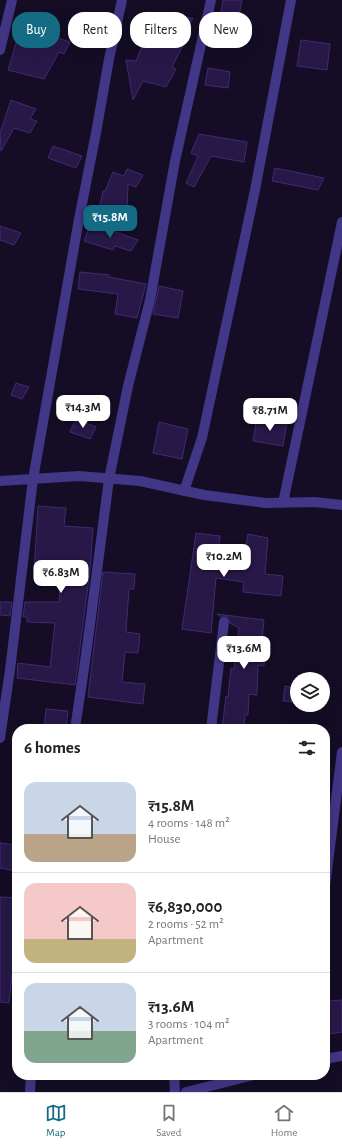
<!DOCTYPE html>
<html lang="en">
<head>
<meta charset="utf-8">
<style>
	:root { --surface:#fff; --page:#f2f2f2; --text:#222; --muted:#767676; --line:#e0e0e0; --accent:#136c84 }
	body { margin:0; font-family:"Alegreya Sans",sans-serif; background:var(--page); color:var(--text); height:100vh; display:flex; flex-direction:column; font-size:15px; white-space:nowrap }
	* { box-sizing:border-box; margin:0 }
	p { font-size:13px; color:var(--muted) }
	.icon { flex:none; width:22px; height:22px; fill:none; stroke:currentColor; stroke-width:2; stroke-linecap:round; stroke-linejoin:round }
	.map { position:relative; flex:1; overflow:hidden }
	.drawer { position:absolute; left:12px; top:724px; width:318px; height:356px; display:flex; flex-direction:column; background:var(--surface); border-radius:16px; box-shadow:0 4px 16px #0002 }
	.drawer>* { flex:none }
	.hud { position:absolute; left:12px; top:12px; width:318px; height:36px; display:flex; gap:8px }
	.fabs { position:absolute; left:290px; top:672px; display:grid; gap:8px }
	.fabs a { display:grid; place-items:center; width:40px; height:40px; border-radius:50%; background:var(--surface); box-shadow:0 4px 16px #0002; font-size:20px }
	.price { position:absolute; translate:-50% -34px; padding:0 9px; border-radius:8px; background:#fff; color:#222; font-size:13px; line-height:26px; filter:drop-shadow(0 1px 2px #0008) }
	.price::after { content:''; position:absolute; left:50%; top:24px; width:12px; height:9px; margin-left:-6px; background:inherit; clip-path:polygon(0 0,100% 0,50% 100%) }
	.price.current { background:var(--accent); color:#fff }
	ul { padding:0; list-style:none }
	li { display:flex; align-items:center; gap:12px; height:100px; padding:0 12px }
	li+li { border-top:1px solid var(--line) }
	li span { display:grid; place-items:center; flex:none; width:112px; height:80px; border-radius:12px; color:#555 }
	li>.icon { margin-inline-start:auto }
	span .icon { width:48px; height:48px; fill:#fffc; stroke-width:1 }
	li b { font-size:17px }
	h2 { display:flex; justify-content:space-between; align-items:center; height:48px; padding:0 12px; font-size:17px }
	.tag { padding:0 14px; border-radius:16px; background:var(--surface); box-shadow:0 4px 16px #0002; font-size:14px; line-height:36px }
	.tag.current { background:var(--accent); color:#fff }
	.menu { display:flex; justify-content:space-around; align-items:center; height:56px; border-top:1px solid var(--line); background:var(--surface); font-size:11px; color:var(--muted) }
	.menu a { display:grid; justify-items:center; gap:2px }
	.menu .current { color:var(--accent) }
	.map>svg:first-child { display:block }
	.building { fill:#271847; stroke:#412974 }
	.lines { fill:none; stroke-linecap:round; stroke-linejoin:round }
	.street { stroke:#423686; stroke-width:10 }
</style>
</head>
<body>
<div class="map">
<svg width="342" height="1092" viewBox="0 0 342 1092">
	<rect width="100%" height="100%" fill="#140d25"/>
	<path class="building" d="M223,0H242L236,31L218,28Z
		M159,17L193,18L183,37L187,38L172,67L176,69L166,87L143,81L133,100L126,60L136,61L145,39L135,36L140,23L156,29Z
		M23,20L57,33L55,37L70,42L64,54L59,52L44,79L8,70Z
		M301,40L330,44L327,70L297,66Z
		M208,68L230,72L228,88L205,85Z
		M11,100L36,109L30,119L37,121L30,133L14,128L1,151L0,133Z
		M199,134L247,142L244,162L211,156L194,187L186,183L198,156L191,153Z
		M53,146L82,156L76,168L48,158Z
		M275,168L290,171L324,178L318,190L272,181Z
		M127,169L143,175L136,187L128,184L127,212L99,210L103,191H105L113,172L124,176Z
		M96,225L138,240L131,251L115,246L113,250L84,241L89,228L95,230Z
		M0,226L21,233L14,245L0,240Z
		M80,272L109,275V277L146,284L137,318L115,314L118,294L78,289Z
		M159,286L183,291L178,318L153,314Z
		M16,383L29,387L22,399L11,395Z
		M257,417L287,422L283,446L253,441Z
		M76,419L96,427L90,439L70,432Z
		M159,422L188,429L182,459L153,453Z
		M38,506L66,508L64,526L93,528L90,571L75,685L17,678L18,663L50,667L55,623L27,622V617H23L25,602H59L61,572L34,571Z
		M196,533L220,536L217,561L243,564L248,534L268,538L265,574L283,576L281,596L243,592L244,582L216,578L211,633L182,629Z
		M103,572L135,574L134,589H129L126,632L140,634L138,653L125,652L122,682L145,684L143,704L88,697Z
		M0,602H12L10,616L0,615Z
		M217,614L264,620L262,641L266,642L264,666L258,665L257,695L249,694L248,715H245L244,729H222L226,696L228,697L231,668L234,669L239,628L230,623L228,617H221Z
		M285,686L297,688V702L283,701Z
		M46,709L68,711L66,729H44Z
		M0,843L17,845V871L0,868Z
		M0,897L17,898V967L13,966L9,1003L0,1002Z
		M342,1000V1032L329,1034L328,1001Z"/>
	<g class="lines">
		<path class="street" d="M0,50L12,0
			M0,481L79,476L140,481L204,495L266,503L315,502L342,505
			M184,491L202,438L255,190L291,0
			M283,503L342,222
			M75,729L86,655L109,479L128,386L150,300L175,161L211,0
			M211,729L224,622
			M0,738L10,670L33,479L79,219L96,133L109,59L122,0
			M325,886L342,752
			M325,1059L342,1056
			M174,1075L175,1092
			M30,1092L31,1075
			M186,1092L254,1075"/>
	</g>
</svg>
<div class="fabs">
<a><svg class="icon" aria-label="layers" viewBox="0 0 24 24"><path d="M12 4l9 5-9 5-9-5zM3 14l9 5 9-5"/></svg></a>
</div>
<b class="price current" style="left:110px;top:239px">₹15.8M</b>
<b class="price" style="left:83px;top:429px">₹14.3M</b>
<b class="price" style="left:270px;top:432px">₹8.71M</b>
<b class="price" style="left:224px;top:578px">₹10.2M</b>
<b class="price" style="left:61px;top:594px">₹6.83M</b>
<b class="price" style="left:244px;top:670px">₹13.6M</b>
<div class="hud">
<a class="tag current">Buy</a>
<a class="tag">Rent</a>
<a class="tag">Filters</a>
<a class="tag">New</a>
</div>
<section class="drawer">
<h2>6 homes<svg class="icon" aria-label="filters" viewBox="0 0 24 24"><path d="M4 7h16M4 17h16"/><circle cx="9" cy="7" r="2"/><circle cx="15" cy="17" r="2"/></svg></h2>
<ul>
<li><span style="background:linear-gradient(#c9d6e8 65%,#b9a48a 0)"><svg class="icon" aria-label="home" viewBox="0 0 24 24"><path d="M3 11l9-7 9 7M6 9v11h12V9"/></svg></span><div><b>₹15.8M</b><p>4 rooms · 148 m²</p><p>House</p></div></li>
<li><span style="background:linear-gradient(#f6c9c9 70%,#c2b280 0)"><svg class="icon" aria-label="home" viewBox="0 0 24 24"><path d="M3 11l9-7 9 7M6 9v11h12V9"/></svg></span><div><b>₹6,830,000</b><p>2 rooms · 52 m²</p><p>Apartment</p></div></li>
<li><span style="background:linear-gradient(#c9d6e8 60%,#7fa58c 0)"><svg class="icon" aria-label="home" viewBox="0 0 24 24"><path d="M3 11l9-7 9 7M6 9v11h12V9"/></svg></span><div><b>₹13.6M</b><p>3 rooms · 104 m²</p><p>Apartment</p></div></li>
</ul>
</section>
</div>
<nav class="menu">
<a class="current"><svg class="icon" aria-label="map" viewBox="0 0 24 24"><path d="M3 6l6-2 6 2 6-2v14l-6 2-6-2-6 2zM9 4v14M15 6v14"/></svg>Map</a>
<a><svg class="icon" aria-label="saved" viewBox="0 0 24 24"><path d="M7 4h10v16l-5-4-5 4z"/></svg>Saved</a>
<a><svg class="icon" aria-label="home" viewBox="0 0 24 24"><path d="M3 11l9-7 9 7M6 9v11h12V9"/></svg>Home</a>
</nav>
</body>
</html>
